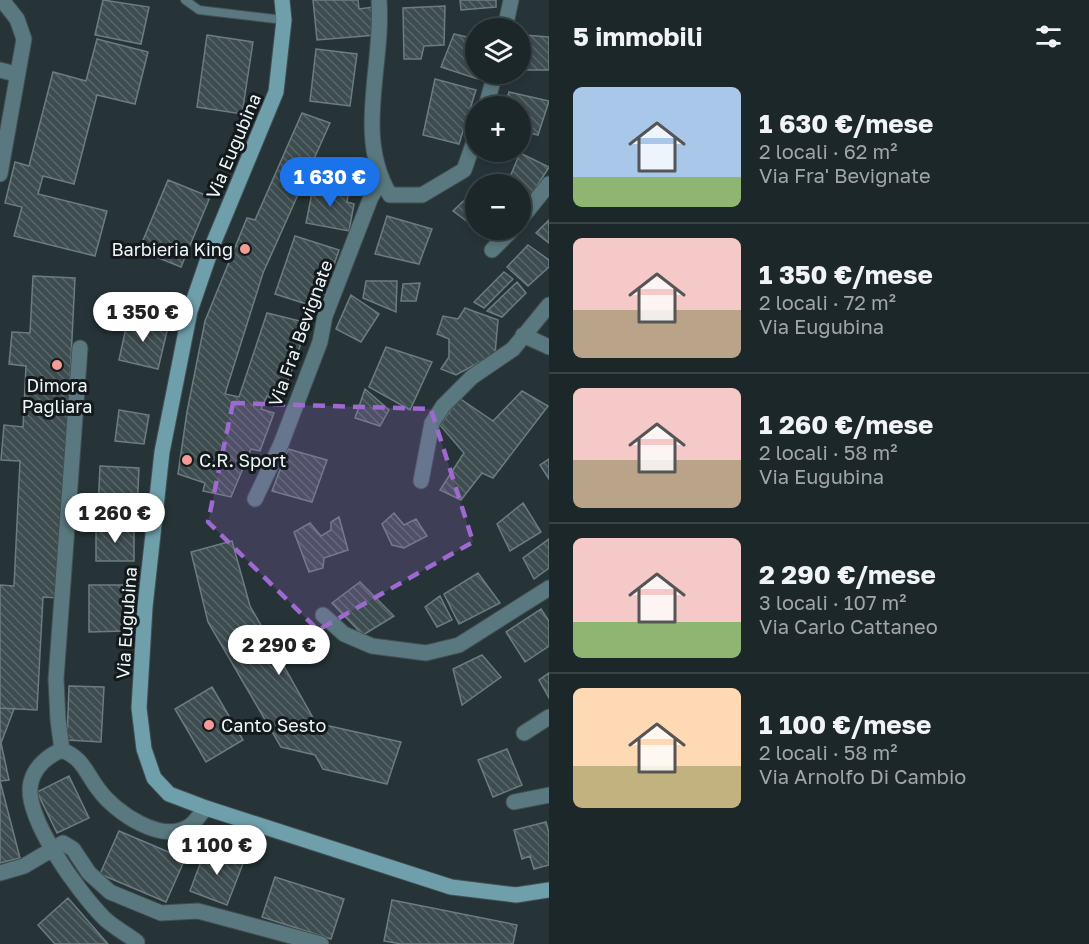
<!DOCTYPE html>
<html lang="it">
<head>
<meta charset="utf-8">
<style>
	:root { --surface:#1c272a; --page:#252f32; --text:#f1f3f6; --muted:#a0a5a8; --line:#3a4447; --accent:#1a73e8 }
	body { margin:0; font-family:"Golos Text",sans-serif; background:var(--page); color:var(--text); height:100vh; display:flex; flex-direction:column; font-size:22px; white-space:nowrap }
	* { box-sizing:border-box; margin:0 }
	p { font-size:20px; color:var(--muted) }
	.icon { flex:none; width:33px; height:33px; fill:none; stroke:currentColor; stroke-width:2; stroke-linecap:round; stroke-linejoin:round }
	.map { position:relative; flex:1; overflow:hidden }
	.panel { display:flex; flex-direction:column; background:var(--surface); width:540px }
	.panel>* { flex:none }
	.buttons { position:absolute; left:465px; top:18px; display:grid; gap:12px }
	.buttons a { display:grid; place-items:center; width:66px; height:66px; border-radius:50%; background:var(--surface); box-shadow:0 3px 9px #0003,0 0 0 2px var(--line); font-size:30px }
	.price { position:absolute; translate:-50% -51px; padding:0 14px; border-radius:21px; background:#fff; color:#222; font-size:20px; line-height:39px; filter:drop-shadow(0 2px 3px #0008) }
	.price::after { content:''; position:absolute; left:50%; top:36px; width:18px; height:14px; margin-left:-9px; background:inherit; clip-path:polygon(0 0,100% 0,50% 100%) }
	.price.current { background:var(--accent); color:#fff }
	ul { padding:0; list-style:none }
	li { display:flex; align-items:center; gap:18px; height:150px; padding:0 24px }
	li+li { border-top:2px solid var(--line) }
	li span { display:grid; place-items:center; flex:none; width:168px; height:120px; border-radius:9px; color:#555 }
	li>.icon { margin-inline-start:auto }
	span .icon { width:72px; height:72px; fill:#fffc; stroke-width:1 }
	li b { font-size:26px }
	h2 { display:flex; justify-content:space-between; align-items:center; height:72px; padding:0 24px; font-size:26px }
	main { display:flex; flex:1; min-height:0 }
	.map>svg:first-child { display:block }
	.building { fill:url(#building-back-hatch); stroke:#6c7c80; stroke-width:1.5 }
	.lines { fill:none; stroke-linecap:round; stroke-linejoin:round }
	.service-casing { stroke:#424f53; stroke-width:10 }
	.minor-casing { stroke:#424f53; stroke-width:17 }
	.secondary-casing { stroke:#424f53; stroke-width:17 }
	.service { stroke:#5a787f; stroke-width:8 }
	.minor { stroke:#5a787f; stroke-width:15 }
	.secondary { stroke:#6e9fab; stroke-width:15 }
	.marked { fill:#9e69d0; fill-opacity:0.2; stroke:#9e69d0; stroke-width:4.5; stroke-dasharray:12 8; stroke-linejoin:round }
	.poi-dot { fill:#f59b97; stroke:#141a1c; stroke-width:2 }
	.labels { text-anchor:middle; dominant-baseline:central; stroke-width:6; stroke-linejoin:round; paint-order:stroke }
	.street-label { font-size:18px; fill:#eef7f9; stroke:#141a1c }
	.poi-label { font-size:18px; fill:#eef7f9; stroke:#141a1c; text-anchor:start }
</style>
</head>
<body>
<main>
<div class="map">
<svg width="549" height="944" viewBox="0 0 549 944">
	<defs>
		<pattern id="building-back-hatch" width="6" height="6" patternUnits="userSpaceOnUse" patternTransform="scale(1.5)"><rect width="6" height="6" fill="#3d4c4f"/><path d="M-1 5l2 2M0 0l6 6M5-1l2 2" fill="none" stroke="#596769"/></pattern>
	</defs>
	<rect width="100%" height="100%" fill="#263438"/>
	<path class="building" d="M103,0L149,7L141,44L95,35Z
		M313,0H358L359,9L373,7L376,35L317,40Z
		M460,0H496V7L461,10Z
		M445,6L444,45L424,46L421,59H404L403,8Z
		M454,34L476,39V74H479L478,79L441,67Z
		M207,35L253,42L242,114L197,107Z
		M524,35L549,37V70H520V48Z
		M97,39L148,52L135,104L97,95L74,184L43,176L38,194L107,211L95,256L14,236L22,207L5,203L15,162L29,166L53,72L86,81Z
		M316,49L357,54L350,106L310,101Z
		M435,79L476,90L459,144L423,135Z
		M509,92L549,101L538,135L520,131V106H505Z
		M302,113L330,123L263,273L225,394L239,397L267,313L308,323L281,401L267,396L261,409L274,413L260,451L251,449L231,497L203,491L205,483L178,474L187,412L205,321L247,218L255,220Z
		M520,153L549,167L527,202L520,198V184H507Z
		M168,180L210,197L181,267L139,250Z
		M314,183L349,190L347,202L354,204L349,231L306,223Z
		M476,189V228L453,211Z
		M387,216L432,229L419,264L375,254Z
		M549,220V243L536,233Z
		M295,236L339,250L319,308L275,294Z
		M528,245L549,260V267L528,286L507,267Z
		M504,272L513,279L484,308L474,302Z
		M33,276L75,278L59,598L43,597L37,710L0,708V585L14,586L20,461L1,460L4,425L23,427L26,366L9,364L12,332L30,333Z
		M366,281H397L396,312L363,298Z
		M517,282L526,293L502,317L487,311Z
		M420,283L416,301H401L403,284Z
		M351,295L379,314L361,342L336,329Z
		M465,308L498,320L495,354L456,375L441,369L449,357V339L437,334L443,316L458,319Z
		M128,318L168,327L158,369L119,360Z
		M386,347L432,362L410,410L369,387Z
		M365,389L389,410L380,426L355,418Z
		M522,391L548,406L493,478L482,473L461,500L440,490L464,453L440,425L459,398L493,421Z
		M119,410L149,415L144,444L115,441Z
		M288,449L327,460L312,502L272,491Z
		M549,459V479L540,465Z
		M100,466L139,468L137,510L98,509Z
		M523,503L541,532L510,551L497,524Z
		M394,513L404,525L416,519L427,536L404,548L392,545L382,524Z
		M339,517L348,550L324,558L323,568L309,572L294,532L310,523L321,536L331,530V522Z
		M96,527H134V561H96Z
		M549,539V568L534,579L523,558Z
		M232,541L250,606L316,723L401,742L387,784L323,769L315,755L281,747L208,622L191,552Z
		M478,573L500,603L459,624L444,594Z
		M360,582L394,616L363,635L332,603Z
		M89,585H125V631L89,632Z
		M440,596L452,620L437,627L425,607Z
		M541,609L549,621V646L525,662L506,632Z
		M482,655L501,677L462,705L453,669Z
		M549,673V698L539,680Z
		M69,686L104,687L101,742L67,740Z
		M212,687L243,740L206,762L175,709Z
		M0,708L14,709L1,743L9,780L0,781Z
		M507,749L522,785L493,797L478,760Z
		M69,776L89,818L57,833L37,792Z
		M0,781L20,858L0,863Z
		M546,822L549,833V865L534,869L530,856L522,859L514,830Z
		M119,831L185,859L166,902L100,874Z
		M206,848L244,861L227,905L190,891Z
		M275,877L344,899L331,939L262,917Z
		M68,898L108,944H55L38,925Z
		M392,900L517,925L513,944H401L384,941Z"/>
	<g class="lines">
		<defs>
			<path id="service" d="M185,0L199,10L284,20"/>
			<path id="minor" d="M379,0C384,65 354,136 390,195H422L464,170L476,136
				M505,28L511,0
				M0,70L16,74
				M486,106L495,74
				M0,174L24,39L17,19L2,0
				M520,220L549,184
				M492,250L512,230
				M523,335L549,347
				M421,481L432,423L443,406L472,377L513,349L549,305
				M255,499L281,444L320,342L325,316L371,197L381,181
				M323,615L344,634L372,646L426,653L459,645L549,588
				M524,733L549,717
				M62,750L58,720L56,679L80,348
				M514,802L549,795
				M0,873L24,866L63,843L73,849L89,873L110,892L161,913L198,911L321,944
				M137,942C127,934 113,927 104,918C80,894 22,816 31,782C35,766 49,755 62,750C84,759 85,772 99,790C115,812 163,846 191,825C196,821 201,813 206,808"/>
			<path id="secondary" d="M282,0L284,20L276,92L213,244L190,311L162,452L145,607L139,708L144,749L154,778L169,794L206,808L451,887L516,895L549,890"/>
		</defs>
		<use href="#service" class="service-casing"/>
		<use href="#minor" class="minor-casing"/>
		<use href="#secondary" class="secondary-casing"/>
		<use href="#service" class="service"/>
		<use href="#minor" class="minor"/>
		<use href="#secondary" class="secondary"/>
	</g>
	<path class="marked" d="M233,403L431,409L473,542L318,630L208,522Z"/>
	<g class="poi-dot">
		<circle cx="245" cy="249" r="6"/>
		<circle cx="57" cy="365" r="6"/>
		<circle cx="187" cy="460" r="6"/>
		<circle cx="209" cy="725" r="6"/>
	</g>
	<g class="labels">
		<g class="street-label">
			<text transform="translate(233 146) rotate(-67)">Via Eugubina</text>
			<text transform="translate(300 333) rotate(-70)">Via Fra' Bevignate</text>
			<text transform="translate(126 623) rotate(-86)">Via Eugubina</text>
		</g>
		<g class="poi-label">
			<text x="233" y="249" text-anchor="end">Barbieria King</text>
			<text x="57" y="385" text-anchor="middle">Dimora<tspan x="57" dy="21">Pagliara</tspan></text>
			<text x="199" y="460">C.R. Sport</text>
			<text x="221" y="725">Canto Sesto</text>
		</g>
	</g>
</svg>
<div class="buttons">
<a><svg class="icon" aria-label="layers" viewBox="0 0 24 24"><path d="M12 4l9 5-9 5-9-5zM3 14l9 5 9-5"/></svg></a>
<a>+</a>
<a>−</a>
</div>
<b class="price current" style="left:330px;top:208px">1 630 €</b>
<b class="price" style="left:143px;top:343px">1 350 €</b>
<b class="price" style="left:115px;top:544px">1 260 €</b>
<b class="price" style="left:279px;top:676px">2 290 €</b>
<b class="price" style="left:217px;top:876px">1 100 €</b>
</div>
<section class="panel">
<h2>5 immobili<svg class="icon" aria-label="filters" viewBox="0 0 24 24"><path d="M4 7h16M4 17h16"/><circle cx="9" cy="7" r="2"/><circle cx="15" cy="17" r="2"/></svg></h2>
<ul>
<li><span style="background:linear-gradient(#a9c7e8 75%,#8fb573 0)"><svg class="icon" aria-label="home" viewBox="0 0 24 24"><path d="M3 11l9-7 9 7M6 9v11h12V9"/></svg></span><div><b>1 630 €/mese</b><p>2 locali · 62 m²</p><p>Via Fra' Bevignate</p></div></li>
<li><span style="background:linear-gradient(#f6c9c9 60%,#b9a48a 0)"><svg class="icon" aria-label="home" viewBox="0 0 24 24"><path d="M3 11l9-7 9 7M6 9v11h12V9"/></svg></span><div><b>1 350 €/mese</b><p>2 locali · 72 m²</p><p>Via Eugubina</p></div></li>
<li><span style="background:linear-gradient(#f6c9c9 60%,#b9a48a 0)"><svg class="icon" aria-label="home" viewBox="0 0 24 24"><path d="M3 11l9-7 9 7M6 9v11h12V9"/></svg></span><div><b>1 260 €/mese</b><p>2 locali · 58 m²</p><p>Via Eugubina</p></div></li>
<li><span style="background:linear-gradient(#f6c9c9 70%,#8fb573 0)"><svg class="icon" aria-label="home" viewBox="0 0 24 24"><path d="M3 11l9-7 9 7M6 9v11h12V9"/></svg></span><div><b>2 290 €/mese</b><p>3 locali · 107 m²</p><p>Via Carlo Cattaneo</p></div></li>
<li><span style="background:linear-gradient(#ffd9b3 65%,#c2b280 0)"><svg class="icon" aria-label="home" viewBox="0 0 24 24"><path d="M3 11l9-7 9 7M6 9v11h12V9"/></svg></span><div><b>1 100 €/mese</b><p>2 locali · 58 m²</p><p>Via Arnolfo Di Cambio</p></div></li>
</ul>
</section>
</main>
</body>
</html>
